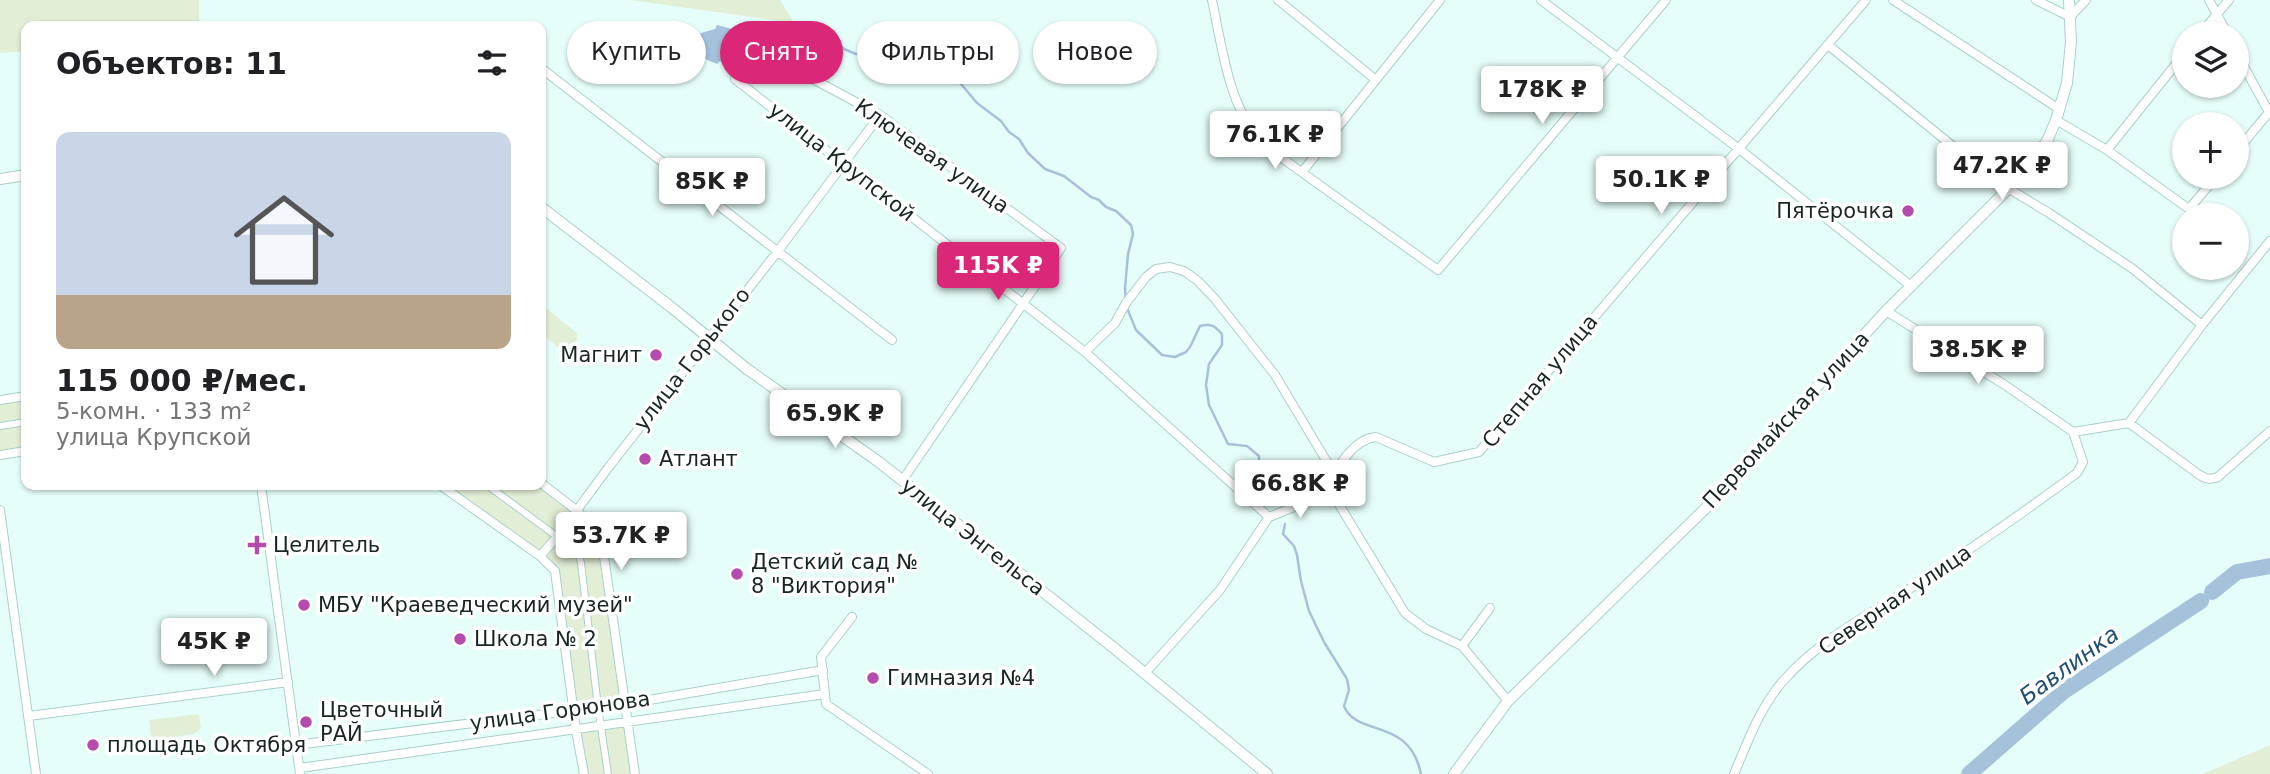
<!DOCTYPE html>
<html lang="ru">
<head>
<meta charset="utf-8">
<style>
	:root { --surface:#fff; --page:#f6f6f6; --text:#202124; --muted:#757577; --line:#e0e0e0; --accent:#db2777 }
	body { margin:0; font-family:"DejaVu Sans",sans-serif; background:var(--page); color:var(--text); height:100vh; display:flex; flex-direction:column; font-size:26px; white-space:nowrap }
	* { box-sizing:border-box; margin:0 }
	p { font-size:23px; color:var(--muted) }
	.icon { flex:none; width:38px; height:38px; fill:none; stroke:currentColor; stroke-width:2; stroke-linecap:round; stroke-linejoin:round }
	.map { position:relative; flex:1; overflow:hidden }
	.sheet { position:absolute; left:21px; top:21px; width:525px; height:469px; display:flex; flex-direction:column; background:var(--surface); border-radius:14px; box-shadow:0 2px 5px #0004 }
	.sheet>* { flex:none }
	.hud { position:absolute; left:567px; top:21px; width:665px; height:63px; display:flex; gap:14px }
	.tools { position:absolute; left:2172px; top:21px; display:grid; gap:14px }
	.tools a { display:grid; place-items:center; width:77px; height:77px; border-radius:50%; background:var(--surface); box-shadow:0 2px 5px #0004; font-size:35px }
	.price { position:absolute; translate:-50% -60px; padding:0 16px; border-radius:7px; background:#fff; color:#222; font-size:23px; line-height:46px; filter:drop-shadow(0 2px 4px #0008) }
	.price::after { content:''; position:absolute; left:50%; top:42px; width:21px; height:16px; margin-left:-10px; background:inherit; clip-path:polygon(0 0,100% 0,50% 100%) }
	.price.selected { background:var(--accent); color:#fff }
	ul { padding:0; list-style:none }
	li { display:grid; align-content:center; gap:14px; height:371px; padding:0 35px }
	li+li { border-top:2px solid var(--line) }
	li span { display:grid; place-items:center; height:217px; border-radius:14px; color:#555 }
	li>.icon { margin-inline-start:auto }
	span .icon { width:126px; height:126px; fill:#fffc; stroke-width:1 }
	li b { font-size:30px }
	h2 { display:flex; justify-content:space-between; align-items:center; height:84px; padding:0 35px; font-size:30px }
	.chip { padding:0 24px; border-radius:32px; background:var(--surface); box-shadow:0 2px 5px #0004; font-size:24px; line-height:63px }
	.chip.selected { background:var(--accent); color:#fff }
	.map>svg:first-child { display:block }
	.green { fill:#e3eed6 }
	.water { fill:#a5c2da }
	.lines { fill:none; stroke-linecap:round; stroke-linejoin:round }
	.stream { stroke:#a5c2da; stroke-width:2.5 }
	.river { stroke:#a5c2da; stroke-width:16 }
	.pedestrian-casing { stroke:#a9d0cb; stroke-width:8 }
	.minor-casing { stroke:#a9d0cb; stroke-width:10 }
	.tertiary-casing { stroke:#a9d0cb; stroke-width:12 }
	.pedestrian { stroke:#fff; stroke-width:6 }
	.minor { stroke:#fff; stroke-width:8 }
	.tertiary { stroke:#fff; stroke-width:10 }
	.poi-dot { fill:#b54bac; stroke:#fff; stroke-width:2.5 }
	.labels { text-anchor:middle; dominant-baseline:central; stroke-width:7; stroke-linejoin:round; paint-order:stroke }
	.street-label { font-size:21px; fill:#172624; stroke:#fff }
	.poi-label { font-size:21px; fill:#172624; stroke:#fff; text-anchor:start }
	.water-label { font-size:23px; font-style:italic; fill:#204f72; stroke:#fff }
</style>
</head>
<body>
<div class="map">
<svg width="2270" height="774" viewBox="0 0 2270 774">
	<rect width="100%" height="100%" fill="#e6fefa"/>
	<path class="green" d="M0,0H199V26H26V51L0,53Z
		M631,0H780L794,23Z
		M547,309L577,333V339L568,350L559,348L541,333V310Z
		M26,396V451L0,455V400Z
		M440,485H541L601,535L626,704L573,710L555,571Z
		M199,714L201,729L194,734L152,740L149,720Z
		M628,722L635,774H584L576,730Z
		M2270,745V774H2203Z"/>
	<path class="water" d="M744,22L753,23L758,30L763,23L784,29L787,26L793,30L794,34L792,38L795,40L793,53L778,58L773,53H764C757,60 752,57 742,56L737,62L732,61L728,65L720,61L717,64L700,57L687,47L680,52L675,47H669V42L681,37L687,40L697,39L701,33L715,29L717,25L732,29L742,27Z"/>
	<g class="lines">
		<path class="stream" d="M812,39L831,38L844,49L856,54L877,57L889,55L899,61L913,62L927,68L951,72L977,103L1001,121L1009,132L1019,139L1028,153L1045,169L1064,176L1091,197L1099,200L1106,207L1116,211L1131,225L1133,234L1128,254L1125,288L1126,301
			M1127,308L1136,330L1162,355L1175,357L1186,352L1190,347L1200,326C1211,323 1215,326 1222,334V345L1209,364L1206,385L1209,405L1228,444L1247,446L1259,456V470L1262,478L1277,497
			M1285,524L1283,534L1294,546L1297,555L1301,581L1309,611L1324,642L1347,679L1349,690L1344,706C1357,738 1409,716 1421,774"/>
		<path class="river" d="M2212,592L2237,572L2270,566
			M1969,774L2064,691L2201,601"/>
		<defs>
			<path id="pedestrian" d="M0,426L26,422
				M487,485L578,552L581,563L598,707L608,774"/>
			<path id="minor" d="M1212,0C1221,42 1228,100 1255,134C1261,141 1268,147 1275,153L1438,270L1666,0
				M1278,0L1376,80
				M1541,0L1738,148L1911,286
				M1893,0L2059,109
				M2036,0L2070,17L2086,0
				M2209,0L2227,33
				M2201,33L2229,0
				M1828,45L1996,181L2049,213L2133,269L2202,325
				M2236,52L2270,114
				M541,68L892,340
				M798,71L880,115L1061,248L902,481
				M735,79L1085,352L1269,517
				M2056,120L2107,150L2189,209L2216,177
				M2107,150L2184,54
				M2236,152L2270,111
				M1302,172L1440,0
				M1085,352L1115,323L1126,303L1146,277L1156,269L1170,267L1184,271L1198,281L1215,299L1275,375L1333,472
				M0,400L26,396
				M2129,423L2198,474C2205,479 2210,480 2218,477L2270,431
				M2073,432L2129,423L2202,325L2270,241
				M0,455L26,451
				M541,483L576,510L601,535L635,774
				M261,485L300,774
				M440,485L540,556L555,571L576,730L584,774
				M1329,488L1405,613L1426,629L1462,646L1508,701
				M0,510L36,774
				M540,556L558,536L608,468L778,251L880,115
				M852,617L821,657L826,704L928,774
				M1462,646L1490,608
				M1145,673L1220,590L1269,517L1304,503L1329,488C1335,468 1354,439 1376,437L1434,462L1479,452L1866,0
				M29,716L288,682
				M296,745L626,704L823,670
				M300,768L825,694
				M1734,774C1748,741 1760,707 1784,680C1819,640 1870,614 1914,586C1970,550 2024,512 2077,473L2083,462L2073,432L2005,385L1886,311"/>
			<path id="tertiary" d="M0,179L26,175
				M541,207L671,307L747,369L879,462L1114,648L1267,774
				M1454,774L1508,701L1708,506L1886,311L2008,189L2036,158L2048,139L2056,120L2067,83L2071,42L2069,0"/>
		</defs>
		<use href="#pedestrian" class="pedestrian-casing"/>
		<use href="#minor" class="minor-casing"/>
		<use href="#tertiary" class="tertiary-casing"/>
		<use href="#pedestrian" class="pedestrian"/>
		<use href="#minor" class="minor"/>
		<use href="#tertiary" class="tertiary"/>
	</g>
	<g class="poi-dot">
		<circle cx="1908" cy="211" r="7"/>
		<circle cx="656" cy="355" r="7"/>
		<circle cx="645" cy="459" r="7"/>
		<path d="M253.5 534.5h7v7h7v7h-7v7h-7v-7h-7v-7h7z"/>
		<circle cx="737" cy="574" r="7"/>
		<circle cx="304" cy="605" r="7"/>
		<circle cx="460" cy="639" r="7"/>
		<circle cx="873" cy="678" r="7"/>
		<circle cx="306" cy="722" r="7"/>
		<circle cx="93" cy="745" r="7"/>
	</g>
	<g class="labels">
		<g class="street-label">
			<text transform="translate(932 156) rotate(35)">Ключевая улица</text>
			<text transform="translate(842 162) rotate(38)">улица Крупской</text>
			<text transform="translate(692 359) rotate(-52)">улица Горького</text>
			<text transform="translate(1540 381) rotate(-50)">Степная улица</text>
			<text transform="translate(1786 420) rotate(-47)">Первомайская улица</text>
			<text transform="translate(973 537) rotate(38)">улица Энгельса</text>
			<text transform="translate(1895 600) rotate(-34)">Северная улица</text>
			<text transform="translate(560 711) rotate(-8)">улица Горюнова</text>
		</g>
		<g class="poi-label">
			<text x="1894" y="211" text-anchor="end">Пятёрочка</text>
			<text x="642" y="355" text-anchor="end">Магнит</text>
			<text x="659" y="459">Атлант</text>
			<text x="273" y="545">Целитель</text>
			<text x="751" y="562">Детский сад №<tspan x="751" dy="24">8 "Виктория"</tspan></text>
			<text x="318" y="605">МБУ "Краеведческий музей"</text>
			<text x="474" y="639">Школа № 2</text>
			<text x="887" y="678">Гимназия №4</text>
			<text x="320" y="710">Цветочный<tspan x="320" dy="24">РАЙ</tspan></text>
			<text x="107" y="745">площадь Октября</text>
		</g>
		<g class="water-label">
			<text transform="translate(2069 665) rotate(-36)">Бавлинка</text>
		</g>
	</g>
</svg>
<div class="tools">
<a><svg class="icon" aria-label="layers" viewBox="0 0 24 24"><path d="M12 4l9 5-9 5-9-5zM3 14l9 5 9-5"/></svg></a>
<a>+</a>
<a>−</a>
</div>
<b class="price" style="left:1542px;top:126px">178K ₽</b>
<b class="price" style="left:1275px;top:171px">76.1K ₽</b>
<b class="price" style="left:2002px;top:202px">47.2K ₽</b>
<b class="price" style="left:1661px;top:216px">50.1K ₽</b>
<b class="price" style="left:712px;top:218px">85K ₽</b>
<b class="price selected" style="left:998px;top:302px">115K ₽</b>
<b class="price" style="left:1978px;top:386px">38.5K ₽</b>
<b class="price" style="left:835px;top:450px">65.9K ₽</b>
<b class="price" style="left:1300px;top:520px">66.8K ₽</b>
<b class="price" style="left:621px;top:572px">53.7K ₽</b>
<b class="price" style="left:214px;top:678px">45K ₽</b>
<div class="hud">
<a class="chip">Купить</a>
<a class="chip selected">Снять</a>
<a class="chip">Фильтры</a>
<a class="chip">Новое</a>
</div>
<section class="sheet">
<h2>Объектов: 11<svg class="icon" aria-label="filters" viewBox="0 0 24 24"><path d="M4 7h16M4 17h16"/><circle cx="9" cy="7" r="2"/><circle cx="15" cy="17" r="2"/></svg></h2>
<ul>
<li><span style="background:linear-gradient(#c9d6e8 75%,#b9a48a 0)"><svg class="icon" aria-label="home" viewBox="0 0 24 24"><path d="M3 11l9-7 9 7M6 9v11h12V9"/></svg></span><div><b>115 000 ₽/мес.</b><p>5-комн. · 133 m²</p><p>улица Крупской</p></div></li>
</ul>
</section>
</div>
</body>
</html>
